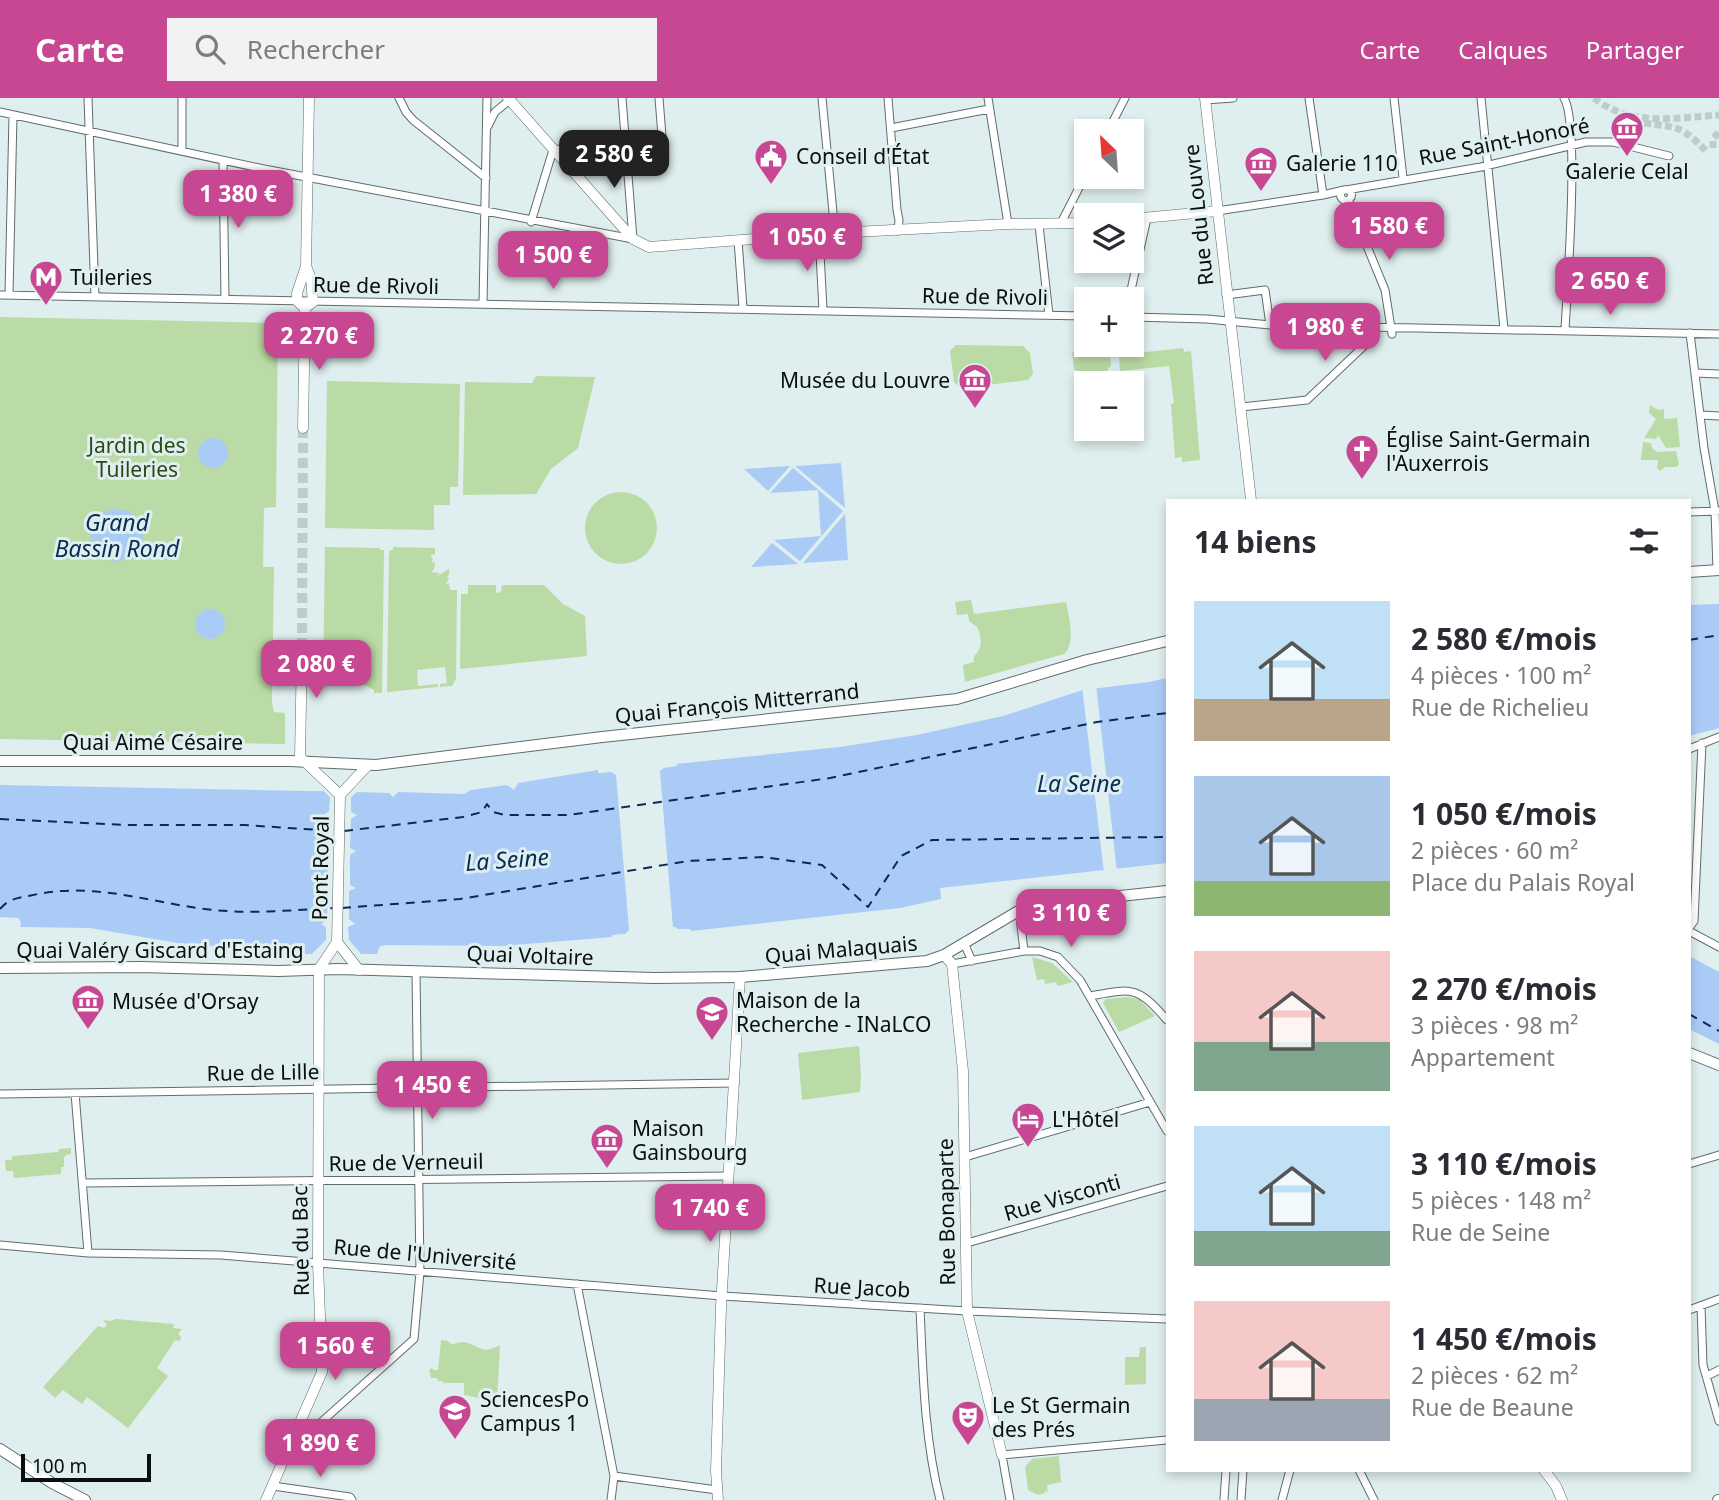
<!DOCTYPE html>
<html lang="fr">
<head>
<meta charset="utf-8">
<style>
	:root { --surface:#fff; --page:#f2f2f3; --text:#2b2b33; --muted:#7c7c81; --accent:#c74792 }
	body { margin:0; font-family:"Noto Sans",sans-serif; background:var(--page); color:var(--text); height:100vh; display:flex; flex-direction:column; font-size:26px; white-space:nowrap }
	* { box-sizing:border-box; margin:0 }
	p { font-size:23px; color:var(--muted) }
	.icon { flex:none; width:38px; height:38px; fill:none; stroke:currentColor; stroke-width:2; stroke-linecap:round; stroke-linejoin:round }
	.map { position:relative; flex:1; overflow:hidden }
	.sheet { position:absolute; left:1166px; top:401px; width:525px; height:973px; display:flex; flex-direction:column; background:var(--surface); border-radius:0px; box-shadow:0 4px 10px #0003 }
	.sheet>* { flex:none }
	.needle { width:46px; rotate:335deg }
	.controls { position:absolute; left:1074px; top:21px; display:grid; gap:14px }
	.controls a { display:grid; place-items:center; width:70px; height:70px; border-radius:0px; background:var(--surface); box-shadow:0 4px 10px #0003; font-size:35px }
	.scale { position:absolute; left:21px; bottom:18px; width:130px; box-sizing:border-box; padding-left:7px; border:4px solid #090e0e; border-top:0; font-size:19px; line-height:24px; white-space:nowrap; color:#090e0e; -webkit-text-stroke:5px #dfeeee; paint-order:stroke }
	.price { position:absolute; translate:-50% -60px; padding:0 16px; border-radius:14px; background:var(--accent); color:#fff; font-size:23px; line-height:46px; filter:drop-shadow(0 2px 4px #0008) }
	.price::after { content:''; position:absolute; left:50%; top:42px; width:21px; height:16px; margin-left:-10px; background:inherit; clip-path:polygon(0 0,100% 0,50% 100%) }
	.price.active { background:#222; color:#fff }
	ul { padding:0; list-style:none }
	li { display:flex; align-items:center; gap:21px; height:175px; padding:0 28px }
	li span { display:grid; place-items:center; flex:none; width:196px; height:140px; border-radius:0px; color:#555 }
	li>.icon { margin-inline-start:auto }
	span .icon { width:84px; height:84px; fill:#fffc; stroke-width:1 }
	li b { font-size:30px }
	h2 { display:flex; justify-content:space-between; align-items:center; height:84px; padding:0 28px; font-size:30px }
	header { display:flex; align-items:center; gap:42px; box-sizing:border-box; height:98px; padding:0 35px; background:var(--accent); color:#fff }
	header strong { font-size:33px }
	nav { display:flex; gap:38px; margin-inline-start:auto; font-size:24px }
	.search { width:490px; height:63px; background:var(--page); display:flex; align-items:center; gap:18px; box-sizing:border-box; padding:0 24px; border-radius:0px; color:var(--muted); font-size:26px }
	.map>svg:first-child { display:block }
	.green { fill:#badba5 }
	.water { fill:#aacbf6 }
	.pier { fill:#dfeeee }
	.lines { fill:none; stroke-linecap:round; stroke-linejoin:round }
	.ferry { stroke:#082c58; stroke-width:2; stroke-dasharray:9 7; stroke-linecap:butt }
	.street-tunnel { stroke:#bfcccc; stroke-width:7; stroke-dasharray:7 3.5; stroke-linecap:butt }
	.secondary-tunnel { stroke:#bfcccc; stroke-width:10; stroke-dasharray:10 5; stroke-linecap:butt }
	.street-casing { stroke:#606d6c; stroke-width:9 }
	.secondary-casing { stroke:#606d6c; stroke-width:11 }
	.primary-casing { stroke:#606d6c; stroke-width:12 }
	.street { stroke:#fff; stroke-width:7 }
	.secondary { stroke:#fff; stroke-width:10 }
	.primary { stroke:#fff; stroke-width:10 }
	.labels { text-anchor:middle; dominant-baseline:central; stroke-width:6; stroke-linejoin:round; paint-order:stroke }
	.street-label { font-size:21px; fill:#090e0e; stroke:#dfeeee }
	.poi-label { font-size:21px; fill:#090e0e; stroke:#dfeeee; text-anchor:start }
	.park-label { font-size:21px; fill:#2c4912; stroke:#dfeeee }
	.water-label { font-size:23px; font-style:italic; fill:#082c58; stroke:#dfeeee }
</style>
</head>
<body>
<header>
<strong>Carte</strong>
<div class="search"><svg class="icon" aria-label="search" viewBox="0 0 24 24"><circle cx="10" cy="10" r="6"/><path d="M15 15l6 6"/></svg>Rechercher</div>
<nav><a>Carte</a><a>Calques</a><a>Partager</a></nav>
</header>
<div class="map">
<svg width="1719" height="1402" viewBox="0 0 1719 1402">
	<rect width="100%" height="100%" fill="#dfeeee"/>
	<path class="green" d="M0,219L278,225L276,409L264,410L263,469H274L272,605L274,614L285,615V646L0,641Z
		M956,247L1023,248L1030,255L1033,276L1028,282L961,290L954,284L950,253Z
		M1078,249L1102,250L1110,257L1111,267L1106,274L1080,277L1074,271L1072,255Z
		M1183,250L1184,254L1191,253L1200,362L1182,364V359L1175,360L1171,306L1174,305L1169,268L1120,273L1119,257Z
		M536,278L595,279L578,350L551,371L536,396L463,397L465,284L532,285Z
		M327,283L460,286L458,389H450V407H434V432L325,430Z
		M1650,307L1658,312L1664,311V321L1677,320L1680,349L1666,350L1658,337L1656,341L1644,340L1656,321L1649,315Z
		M1643,344L1651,345L1652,350L1657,354L1676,353L1679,366L1677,369H1665L1660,373L1657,370L1658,362H1641Z
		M585 430a36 36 0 1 1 72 0a36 36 0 1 1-72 0Z
		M325,449L380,450V452H384L382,595H374V592L359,584L323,583Z
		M393,449L435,450V456L430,458L433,461L431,465L435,464L434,471L431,474L440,475L435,479L449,471V477L446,480L449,479L446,487L449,485L450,492H457L456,581L452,588L440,589V586L447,585L445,569L417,572L418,588L438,586V589L387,594L389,458L390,452H393Z
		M468,487H496V495L501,494L502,487H544L563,506L585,518L587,558L460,571L461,496H468Z
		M971,502L974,516L1066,504C1069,518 1076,546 1064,556L965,584L963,567L974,564V558C983,551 982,538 977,529L969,523L968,516L957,517L955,504Z
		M1032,859L1052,865L1073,884L1058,888L1056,884L1045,886L1044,881L1037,882Z
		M1128,899L1140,902L1155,918L1119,934L1103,905L1106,901Z
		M859,948L861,978L860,994L802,1002L798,955Z
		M71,1050V1056L66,1057L64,1060V1069H61V1076L14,1080L13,1073H6L5,1062H12V1058L58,1054L59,1051Z
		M116,1221L174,1226L173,1230L182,1231L178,1236L181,1239L180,1243L175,1242L157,1270L168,1278L128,1330L87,1299L82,1306L63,1292L55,1300L43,1289L98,1228L104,1230L107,1227L103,1222L110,1223Z
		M441,1242L448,1243L451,1246C457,1246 462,1242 468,1245C482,1250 483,1256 500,1247L497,1304L464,1297V1285H443V1283H438L437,1280H431L429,1272L432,1270L433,1272H438Z
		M1140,1249H1146V1286L1125,1287V1259H1139Z
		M1059,1358L1061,1384L1047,1387L1048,1394L1045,1392V1395L1038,1397L1028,1392L1025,1369L1032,1361Z"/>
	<path class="water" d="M198 355a15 15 0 1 1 30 0a15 15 0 1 1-30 0Z
		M841,365L845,410L795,368Z
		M790,368L768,393L744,371Z
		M793,370L843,413L800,463L774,442L821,438L818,392L770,395Z
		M91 437a26 26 0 1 1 52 0a26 26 0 1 1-52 0Z
		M845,416L848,462L803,465Z
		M772,445L798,466L751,469Z
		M1719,506V630L1689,638V507Z
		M195 526a15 15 0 1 1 30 0a15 15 0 1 1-30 0Z
		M1167,580V765L940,790L941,801L900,810L691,833L690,831H677L676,829L629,833L625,836L613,837L612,839L503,848L387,847L380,848L377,856H361L348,842H326L312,856H273V853L178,845L90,830L20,829L21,824L18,820L0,819V687L305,693H324L330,699H351L357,694L389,695L393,699L398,694L464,696L471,692L507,687L514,692L518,685L598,672L599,675L676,668V666L840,649L917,637L1003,618L1083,592L1149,584Z
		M1689,858L1719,874V946L1689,931Z"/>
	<path class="pier" d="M1096,586L1117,774L1104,775L1082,588Z
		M676,662L677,668L664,670L660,673L671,806L673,829L678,831H690L691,837L673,833L629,837L613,843L612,837L625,836L629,832L616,677L611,674L598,675V669L601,671H612L616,673L659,669Z
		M321,690H326L331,695L350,696L356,690H361L351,699V714L357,717L351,721L350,750L356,753L350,757V787L356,790L349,793V821L355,826L348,829L349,842L361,856H356L347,846H328L318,856H312L326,842V829L321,826L327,822L328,793L322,790L327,787L328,757L323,753L328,750L329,721L324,717L329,713L330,699Z"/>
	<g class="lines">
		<path class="ferry" d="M1689,542L1719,537
			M0,721L127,727H244L334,733
			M344,733L463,719L482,714L487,706L493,714L505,717H568L830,680L1097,624L1167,615
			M342,810L460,801L688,763L762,759L822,767L868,809L901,758L932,742L1167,739
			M0,811C9,800 19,800 33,797C97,783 152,806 214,812C254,816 293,812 333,810
			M1689,916L1719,933"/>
		<path class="street-tunnel" d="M1594,0C1630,29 1676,20 1719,17
			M1644,25C1679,30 1681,27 1707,54
			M1713,50V41L1719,34"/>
		<path class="secondary-tunnel" d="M302,550L303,330"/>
		<defs>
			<path id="street" d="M88,0L95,199
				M182,0V53
				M399,0L406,14L413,22L486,80
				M822,0L835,135
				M888,0L897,112L899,122L898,133
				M988,0L1008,126
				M1309,0L1323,97
				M1394,0L1403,80
				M1481,0L1504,231
				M1564,0C1580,26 1567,192 1565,232
				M1205,2L1233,0
				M0,14L264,71L633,141L622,0
				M488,28L495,14L512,0
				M891,30L989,11
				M1108,33L1125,0
				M223,63L225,201
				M1340.5 97a5.5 5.5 0 1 1 11 0a5.5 5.5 0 1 1-11 0Z
				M1346,92L1481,69L1586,44H1613L1669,58
				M1348,102L1385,192L1392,236
				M1217,113L1323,97L1344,92
				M531,124L553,52L662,38L659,0
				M1061,125L1087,74
				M1039,127L1049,217
				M819,136L823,212
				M738,142L743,210
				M0,197L1087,218
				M9,197L13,17
				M1226,197L1265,192L1270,227
				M1129,201L1147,120
				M483,206L487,0
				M1132,219L1207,221L1270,227L1719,236
				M1690,235L1704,350L1715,413L1717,472
				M1695,275L1719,276
				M1241,309L1307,302L1366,246L1368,228
				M1701,317L1719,318
				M1689,414L1719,413
				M1689,651L1719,639
				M1019,811L1024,853
				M1689,830L1694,823L1702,645
				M1689,833L1719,849
				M964,845L972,863
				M952,866L1024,853H1040L1058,859L1080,882L1167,1033
				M1090,898C1133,890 1137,888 1167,922
				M75,995L88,1155
				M0,996L735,985
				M965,1059L1150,1004
				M1689,1066L1719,1057
				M84,1085L729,1078
				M967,1145L1167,1088
				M0,1147L88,1155L221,1157L722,1198L967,1213L1167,1221
				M577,1186L614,1378L611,1402
				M1701,1208L1703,1267L1719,1323
				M920,1210C923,1275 924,1339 940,1402
				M1689,1212L1719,1201
				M1707,1278L1719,1272
				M289,1353L414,1241L420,1174L416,873
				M1359,1372L1374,1402
				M614,1378L717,1392
				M273,1388L350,1399L352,1402
				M1010,1402L1002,1357L1167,1342
				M1224,1402L1226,1372
				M1241,1402L1243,1372
				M1282,1402L1290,1372"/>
			<path id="secondary" d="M508,0L633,141L649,149L835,135L1008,126L1087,125
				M1205,0L1251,402
				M1132,121L1217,113
				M305,210L297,203V195L306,168L309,0
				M305,210L313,204L311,181L306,168
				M303,330L305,210
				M302,550L300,659L340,697
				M337,844L359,872
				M944,857L952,866L963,973L967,1213L1002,1357
				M1544,1372L1556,1388L1562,1402
				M266,1402L322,1274L318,1165L319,871L337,844L340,697L368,667
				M718,1402L716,1373L721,1209L740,879"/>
			<path id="primary" d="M1689,474L1719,472
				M0,663H290L376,667L602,639L957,601L1087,562L1167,543
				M0,870L141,869L278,873L338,871L654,880L740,879L927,863L944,857L1027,808L1167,793
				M1689,955L1719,967
				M0,1351L52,1385L85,1402
				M1718,1402H1719"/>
		</defs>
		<use href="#street" class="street-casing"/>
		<use href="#secondary" class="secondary-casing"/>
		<use href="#primary" class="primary-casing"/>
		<use href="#street" class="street"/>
		<use href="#secondary" class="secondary"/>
		<use href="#primary" class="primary"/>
	</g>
	<defs>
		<symbol id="museum-pin" viewBox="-11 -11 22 30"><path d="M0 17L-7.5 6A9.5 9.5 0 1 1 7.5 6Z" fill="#c74792" stroke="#dfeeee"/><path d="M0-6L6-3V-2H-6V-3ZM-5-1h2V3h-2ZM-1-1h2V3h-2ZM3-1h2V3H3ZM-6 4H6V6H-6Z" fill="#fff"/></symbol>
		<symbol id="civic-pin" viewBox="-11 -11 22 30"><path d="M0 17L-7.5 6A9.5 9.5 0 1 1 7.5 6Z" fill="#c74792" stroke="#dfeeee"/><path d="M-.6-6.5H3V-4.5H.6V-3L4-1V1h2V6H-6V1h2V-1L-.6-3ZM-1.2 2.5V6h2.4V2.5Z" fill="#fff"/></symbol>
		<symbol id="metro-pin" viewBox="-11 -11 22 30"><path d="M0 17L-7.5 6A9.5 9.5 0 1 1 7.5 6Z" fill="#c74792" stroke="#dfeeee"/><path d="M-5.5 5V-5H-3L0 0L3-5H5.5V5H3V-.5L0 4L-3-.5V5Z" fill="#fff"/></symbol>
		<symbol id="church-pin" viewBox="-11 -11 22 30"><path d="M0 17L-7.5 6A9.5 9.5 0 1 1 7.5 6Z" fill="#c74792" stroke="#dfeeee"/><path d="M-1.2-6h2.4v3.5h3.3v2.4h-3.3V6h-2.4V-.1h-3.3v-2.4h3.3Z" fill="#fff"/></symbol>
		<symbol id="university-pin" viewBox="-11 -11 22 30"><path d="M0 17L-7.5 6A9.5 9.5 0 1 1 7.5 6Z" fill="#c74792" stroke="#dfeeee"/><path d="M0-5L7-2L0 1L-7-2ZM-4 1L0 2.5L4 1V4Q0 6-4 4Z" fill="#fff"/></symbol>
		<symbol id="hotel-pin" viewBox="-11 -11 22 30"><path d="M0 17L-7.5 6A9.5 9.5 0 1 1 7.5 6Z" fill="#c74792" stroke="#dfeeee"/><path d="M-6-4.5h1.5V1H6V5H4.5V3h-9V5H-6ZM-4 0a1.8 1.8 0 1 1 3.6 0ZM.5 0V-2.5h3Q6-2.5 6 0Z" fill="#fff"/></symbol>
		<symbol id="theatre-pin" viewBox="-11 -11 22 30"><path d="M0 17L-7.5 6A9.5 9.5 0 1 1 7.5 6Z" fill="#c74792" stroke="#dfeeee"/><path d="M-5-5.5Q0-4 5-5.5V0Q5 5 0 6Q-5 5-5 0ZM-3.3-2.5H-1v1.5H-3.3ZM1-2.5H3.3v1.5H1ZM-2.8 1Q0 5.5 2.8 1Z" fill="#fff"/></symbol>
	</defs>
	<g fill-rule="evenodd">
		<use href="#museum-pin" x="1608" y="11" width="38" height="52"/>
		<use href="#civic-pin" x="752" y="39" width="38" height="52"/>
		<use href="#museum-pin" x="1242" y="46" width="38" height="52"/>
		<use href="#metro-pin" x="27" y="160" width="38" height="52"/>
		<use href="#museum-pin" x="956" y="263" width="38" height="52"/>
		<use href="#church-pin" x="1343" y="334" width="38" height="52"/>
		<use href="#museum-pin" x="69" y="884" width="38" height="52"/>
		<use href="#university-pin" x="693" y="895" width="38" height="52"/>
		<use href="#hotel-pin" x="1009" y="1002" width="38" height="52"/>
		<use href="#museum-pin" x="588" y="1023" width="38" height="52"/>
		<use href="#university-pin" x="436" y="1294" width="38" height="52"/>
		<use href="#theatre-pin" x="949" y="1300" width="38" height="52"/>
	</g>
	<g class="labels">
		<g class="street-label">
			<text transform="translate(1504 43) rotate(-11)">Rue Saint-Honoré</text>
			<text transform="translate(1198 117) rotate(-96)">Rue du Louvre</text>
			<text transform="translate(376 187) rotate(1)">Rue de Rivoli</text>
			<text transform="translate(985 198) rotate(1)">Rue de Rivoli</text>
			<text transform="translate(737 605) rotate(-6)">Quai François Mitterrand</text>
			<text x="153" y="644">Quai Aimé Césaire</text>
			<text transform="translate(320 770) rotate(-89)">Pont Royal</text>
			<text transform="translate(841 851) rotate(-5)">Quai Malaquais</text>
			<text x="160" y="852">Quai Valéry Giscard d'Estaing</text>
			<text transform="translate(530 857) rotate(2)">Quai Voltaire</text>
			<text transform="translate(263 974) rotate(-1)">Rue de Lille</text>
			<text transform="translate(406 1064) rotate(-1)">Rue de Verneuil</text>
			<text transform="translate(1062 1099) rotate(-16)">Rue Visconti</text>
			<text transform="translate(946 1114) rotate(-91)">Rue Bonaparte</text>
			<text transform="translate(300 1143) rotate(-91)">Rue du Bac</text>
			<text transform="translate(425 1156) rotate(5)">Rue de l'Université</text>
			<text transform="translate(862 1189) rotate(3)">Rue Jacob</text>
		</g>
		<g class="poi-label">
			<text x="796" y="58">Conseil d'État</text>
			<text x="1286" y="65">Galerie 110</text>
			<text x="1627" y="73" text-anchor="middle">Galerie Celal</text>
			<text x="70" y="179">Tuileries</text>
			<text x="950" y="282" text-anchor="end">Musée du Louvre</text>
			<text x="1386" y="341">Église Saint-Germain<tspan x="1386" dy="24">l'Auxerrois</tspan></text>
			<text x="736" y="902">Maison de la<tspan x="736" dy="24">Recherche - INaLCO</tspan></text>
			<text x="112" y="903">Musée d'Orsay</text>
			<text x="1052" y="1021">L'Hôtel</text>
			<text x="632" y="1030">Maison<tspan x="632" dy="24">Gainsbourg</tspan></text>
			<text x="480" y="1301">SciencesPo<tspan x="480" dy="24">Campus 1</tspan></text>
			<text x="992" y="1307">Le St Germain<tspan x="992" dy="24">des Prés</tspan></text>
		</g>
		<g class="park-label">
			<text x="137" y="347">Jardin des<tspan x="137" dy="24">Tuileries</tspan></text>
		</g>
		<g class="water-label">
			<text x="117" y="424">Grand<tspan x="117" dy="26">Bassin Rond</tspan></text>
			<text x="1079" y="685">La Seine</text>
			<text transform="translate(507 761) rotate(-4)">La Seine</text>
		</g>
	</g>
</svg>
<div class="controls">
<a><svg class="needle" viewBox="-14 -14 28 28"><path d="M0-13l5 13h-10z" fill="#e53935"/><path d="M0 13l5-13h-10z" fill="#7c7c81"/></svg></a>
<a><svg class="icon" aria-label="layers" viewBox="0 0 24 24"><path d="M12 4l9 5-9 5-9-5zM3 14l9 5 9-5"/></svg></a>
<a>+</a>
<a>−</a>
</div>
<div class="scale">100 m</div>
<b class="price active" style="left:614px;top:92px">2 580 €</b>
<b class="price" style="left:238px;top:132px">1 380 €</b>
<b class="price" style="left:1389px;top:164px">1 580 €</b>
<b class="price" style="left:807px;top:175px">1 050 €</b>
<b class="price" style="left:553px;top:193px">1 500 €</b>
<b class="price" style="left:1610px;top:219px">2 650 €</b>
<b class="price" style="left:1325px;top:265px">1 980 €</b>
<b class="price" style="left:319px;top:274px">2 270 €</b>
<b class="price" style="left:316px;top:602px">2 080 €</b>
<b class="price" style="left:1071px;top:851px">3 110 €</b>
<b class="price" style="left:432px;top:1023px">1 450 €</b>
<b class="price" style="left:710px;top:1146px">1 740 €</b>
<b class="price" style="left:335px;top:1284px">1 560 €</b>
<b class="price" style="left:320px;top:1381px">1 890 €</b>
<section class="sheet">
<h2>14 biens<svg class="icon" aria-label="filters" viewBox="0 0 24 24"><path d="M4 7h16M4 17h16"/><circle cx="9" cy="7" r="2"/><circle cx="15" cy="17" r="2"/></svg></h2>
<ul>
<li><span style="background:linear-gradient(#bfe0f5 70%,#b9a48a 0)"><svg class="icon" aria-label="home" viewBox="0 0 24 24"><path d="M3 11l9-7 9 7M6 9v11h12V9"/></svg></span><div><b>2 580 €/mois</b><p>4 pièces · 100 m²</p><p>Rue de Richelieu</p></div></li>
<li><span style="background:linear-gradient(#a9c7e8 75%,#8fb573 0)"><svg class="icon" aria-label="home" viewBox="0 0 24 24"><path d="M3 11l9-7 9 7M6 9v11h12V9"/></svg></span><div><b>1 050 €/mois</b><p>2 pièces · 60 m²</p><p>Place du Palais Royal</p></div></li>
<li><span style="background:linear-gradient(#f6c9c9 65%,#7fa58c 0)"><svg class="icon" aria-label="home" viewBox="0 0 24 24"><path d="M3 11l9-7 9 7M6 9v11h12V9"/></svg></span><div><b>2 270 €/mois</b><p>3 pièces · 98 m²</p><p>Appartement</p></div></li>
<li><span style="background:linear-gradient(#bfe0f5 75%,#7fa58c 0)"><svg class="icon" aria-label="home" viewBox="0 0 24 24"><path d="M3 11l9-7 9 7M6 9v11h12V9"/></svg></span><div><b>3 110 €/mois</b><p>5 pièces · 148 m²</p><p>Rue de Seine</p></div></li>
<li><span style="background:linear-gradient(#f6c9c9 70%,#9aa5b1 0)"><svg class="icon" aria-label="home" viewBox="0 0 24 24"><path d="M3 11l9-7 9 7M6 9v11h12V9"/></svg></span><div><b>1 450 €/mois</b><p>2 pièces · 62 m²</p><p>Rue de Beaune</p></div></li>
</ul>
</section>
</div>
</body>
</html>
